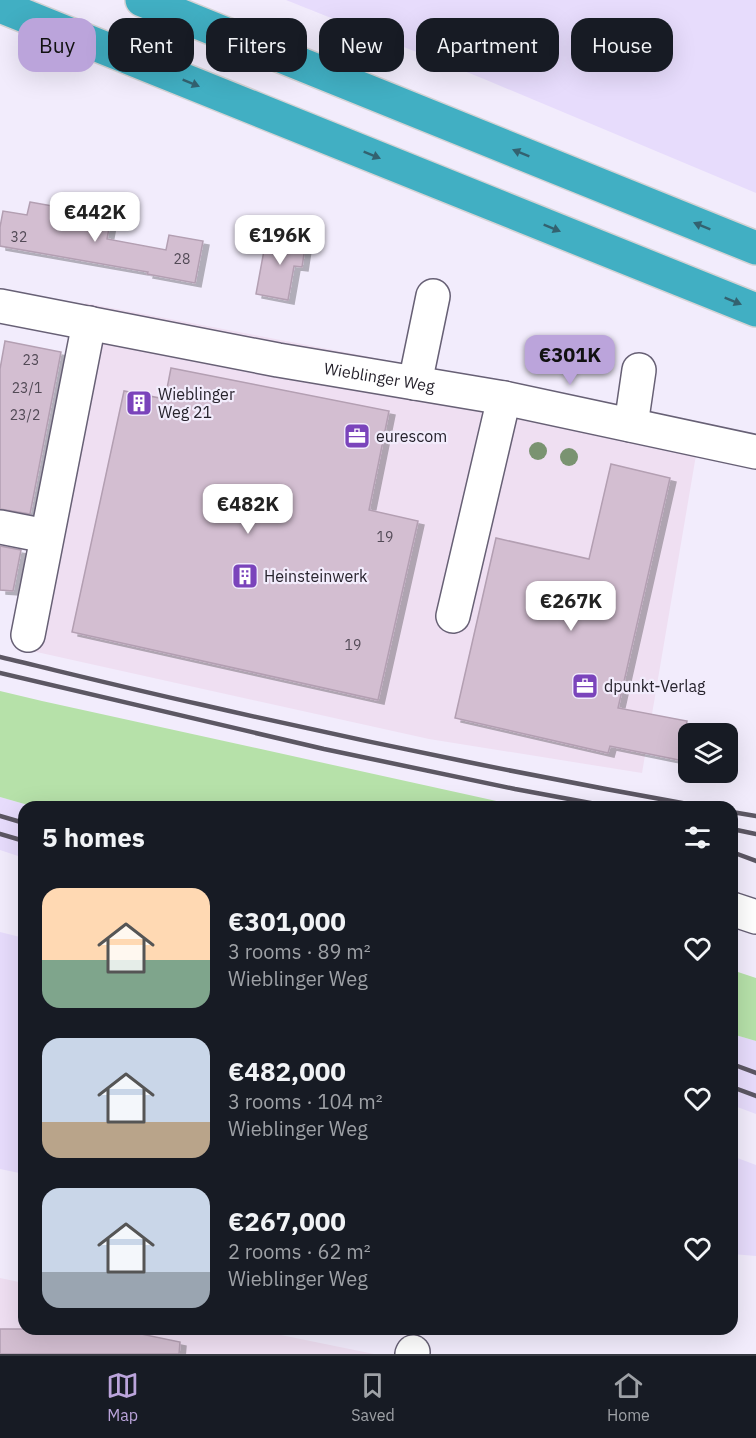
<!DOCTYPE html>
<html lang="en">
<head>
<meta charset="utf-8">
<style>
	:root { --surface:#171b24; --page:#20242c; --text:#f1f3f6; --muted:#9ea1a6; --line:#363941; --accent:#bba4db }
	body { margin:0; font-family:"IBM Plex Sans",sans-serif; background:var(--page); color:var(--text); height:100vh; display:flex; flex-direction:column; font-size:22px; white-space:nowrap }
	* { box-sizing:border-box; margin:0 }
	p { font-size:20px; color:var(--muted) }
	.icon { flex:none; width:33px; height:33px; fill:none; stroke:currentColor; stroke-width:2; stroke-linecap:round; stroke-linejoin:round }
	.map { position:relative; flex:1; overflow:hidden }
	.panel { position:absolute; left:18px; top:801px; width:720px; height:534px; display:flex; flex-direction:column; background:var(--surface); border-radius:18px; box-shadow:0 6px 24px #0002 }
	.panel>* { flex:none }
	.guide { position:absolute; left:18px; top:18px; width:720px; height:54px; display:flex; gap:12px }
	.controls { position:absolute; left:678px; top:723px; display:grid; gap:12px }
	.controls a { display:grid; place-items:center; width:60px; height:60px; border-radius:12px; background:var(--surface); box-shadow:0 6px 24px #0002; font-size:30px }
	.price { position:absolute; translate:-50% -51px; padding:0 14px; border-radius:12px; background:#fff; color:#222; font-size:20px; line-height:39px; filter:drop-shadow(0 2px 3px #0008) }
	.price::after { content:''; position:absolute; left:50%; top:36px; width:18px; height:14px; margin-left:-9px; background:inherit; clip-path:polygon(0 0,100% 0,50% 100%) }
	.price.selected { background:var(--accent); color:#111 }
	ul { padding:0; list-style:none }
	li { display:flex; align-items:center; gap:18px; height:150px; padding:0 24px }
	li span { display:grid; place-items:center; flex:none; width:168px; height:120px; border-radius:18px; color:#555 }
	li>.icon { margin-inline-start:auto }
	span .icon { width:72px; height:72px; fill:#fffc; stroke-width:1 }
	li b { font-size:26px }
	h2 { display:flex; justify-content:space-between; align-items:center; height:72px; padding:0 24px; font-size:26px }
	.tag { padding:0 21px; border-radius:18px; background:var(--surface); box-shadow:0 6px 24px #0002; font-size:21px; line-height:54px }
	.tag.selected { background:var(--accent); color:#111 }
	.menu { display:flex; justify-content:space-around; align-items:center; height:84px; border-top:2px solid var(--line); background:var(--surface); font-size:16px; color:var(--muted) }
	.menu a { display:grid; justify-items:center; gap:3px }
	.menu .selected { color:var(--accent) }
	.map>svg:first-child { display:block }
	.commercial { fill:#efdff2 }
	.built { fill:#e7dcfc }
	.green { fill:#b6e1a9 }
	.building { fill:#d3bed1; stroke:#b39fb2; stroke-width:1.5; filter:url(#shadow) }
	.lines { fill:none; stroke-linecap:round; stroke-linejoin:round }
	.minor-casing { stroke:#676075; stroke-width:36 }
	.highway-casing { stroke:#d4d3d5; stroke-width:36 }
	.minor { stroke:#fff; stroke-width:33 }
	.highway { stroke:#41afc3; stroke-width:33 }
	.rail { stroke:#5c5763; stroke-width:4.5 }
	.tree { fill:#7a9371 }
	.oneway { fill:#336270 }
	.labels { text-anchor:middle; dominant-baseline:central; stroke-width:4.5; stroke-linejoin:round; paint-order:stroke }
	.number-label { font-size:14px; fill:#524a56 }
	.street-label { font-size:16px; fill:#27232d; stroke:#f2ecfc }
	.poi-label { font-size:16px; fill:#27232d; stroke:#f2ecfc; text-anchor:start }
</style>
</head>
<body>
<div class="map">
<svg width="756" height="1354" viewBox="0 0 756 1354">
	<defs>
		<filter id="shadow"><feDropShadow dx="6" dy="4" stdDeviation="0" flood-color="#0004"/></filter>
	</defs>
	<rect width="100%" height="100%" fill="#f2ecfc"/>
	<path class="commercial" d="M85,303L360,355L707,428L696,455L642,773L429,739L14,647Z
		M0,1278L24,1283V1329H252L374,1354H0Z"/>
	<path class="built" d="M286,0H756V193L484,79Z
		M0,797L35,807H24V858L0,850Z
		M0,932L24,938V1174L0,1169Z
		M732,1034L756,1041V1114L732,1105Z
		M732,1156L756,1165V1256L732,1254Z"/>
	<path class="green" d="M0,691L42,701L524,807H35L0,797Z
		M732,970L756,978V1041L732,1034Z"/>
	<path class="building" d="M30,202L92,213L91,219L110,223L107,239L166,250L169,235L203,241L195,283L147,274L148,272L0,246V227L3,211L27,215Z
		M267,234L306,241L302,267L294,266L288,300L256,294Z
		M5,341L61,352L30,514L0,509V369Z
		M171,368L389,411L369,510L418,521L378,700L72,632L124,391L165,399Z
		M611,464L670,478L618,708L687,721L679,760L610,746L608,753L455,718L496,538L589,559Z
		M0,546L21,550L13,591L0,590Z
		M0,1329H117L180,1342L179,1354H0Z"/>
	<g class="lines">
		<defs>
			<g id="minor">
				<path id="s1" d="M0,306L278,360L504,398L756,452"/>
				<path d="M415,383L433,296"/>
				<path d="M631,425L639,370"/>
				<path d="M0,527L46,536"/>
				<path d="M453,616L504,398"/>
				<path d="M28,635L89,323"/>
				<path d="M732,909L756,917"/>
				<path d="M412,1354L413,1352"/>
			</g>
			<path id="highway" d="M142,0L756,248
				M0,6L756,310"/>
		</defs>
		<use href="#minor" class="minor-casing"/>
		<use href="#highway" class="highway-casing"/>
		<use href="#minor" class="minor"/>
		<use href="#highway" class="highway"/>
		<path class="rail" d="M0,657C67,673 135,690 203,705C369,743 536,777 704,807
			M0,673L324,749L515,789L612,807
			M732,812L756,816
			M0,816L24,823
			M732,829L756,834
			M0,834L24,841
			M732,852L756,861
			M732,1064L756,1073
			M732,1087L756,1096"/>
	</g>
	<g class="tree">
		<circle cx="538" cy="451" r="9"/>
		<circle cx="569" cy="457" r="9"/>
	</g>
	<defs><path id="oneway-solid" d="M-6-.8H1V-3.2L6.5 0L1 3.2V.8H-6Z" transform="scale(1.5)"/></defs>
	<g class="oneway">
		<use href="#oneway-solid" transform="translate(191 83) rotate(22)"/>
		<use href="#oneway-solid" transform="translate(521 153) rotate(-158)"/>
		<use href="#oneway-solid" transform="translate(372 155) rotate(22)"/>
		<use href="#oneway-solid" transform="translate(702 226) rotate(-158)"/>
		<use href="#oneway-solid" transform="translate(552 228) rotate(22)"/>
		<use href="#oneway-solid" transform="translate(733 301) rotate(22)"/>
	</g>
	<defs>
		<symbol id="building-square" viewBox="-11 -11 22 22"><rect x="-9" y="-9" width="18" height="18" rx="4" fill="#7a44bb" stroke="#f2ecfc"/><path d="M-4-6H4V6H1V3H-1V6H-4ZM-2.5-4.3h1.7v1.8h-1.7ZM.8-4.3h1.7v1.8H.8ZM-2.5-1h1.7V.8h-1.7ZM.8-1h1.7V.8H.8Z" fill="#fff"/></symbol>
		<symbol id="office-square" viewBox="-11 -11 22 22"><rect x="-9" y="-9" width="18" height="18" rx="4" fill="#7a44bb" stroke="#f2ecfc"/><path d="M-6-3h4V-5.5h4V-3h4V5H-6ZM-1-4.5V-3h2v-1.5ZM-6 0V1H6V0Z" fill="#fff"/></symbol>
	</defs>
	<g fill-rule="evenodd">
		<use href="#building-square" x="124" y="388" width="30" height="30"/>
		<use href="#office-square" x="342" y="421" width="30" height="30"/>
		<use href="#building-square" x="230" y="561" width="30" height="30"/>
		<use href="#office-square" x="570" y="671" width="30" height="30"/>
	</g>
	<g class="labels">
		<g class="number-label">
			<text x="19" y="237">32</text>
			<text x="182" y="259">28</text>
			<text x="31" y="360">23</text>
			<text x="27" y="388">23/1</text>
			<text x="25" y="415">23/2</text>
			<text x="385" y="537">19</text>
			<text x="353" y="645">19</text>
		</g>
		<g class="street-label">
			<text stroke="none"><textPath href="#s1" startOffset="386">Wieblinger Weg</textPath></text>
		</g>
		<g class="poi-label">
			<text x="158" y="394">Wieblinger<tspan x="158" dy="18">Weg 21</tspan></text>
			<text x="376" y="436">eurescom</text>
			<text x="264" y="576">Heinsteinwerk</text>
			<text x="604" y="686">dpunkt-Verlag</text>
		</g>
	</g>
</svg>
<div class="controls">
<a><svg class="icon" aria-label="layers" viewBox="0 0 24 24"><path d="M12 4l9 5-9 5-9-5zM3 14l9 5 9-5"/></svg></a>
</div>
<b class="price" style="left:95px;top:243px">€442K</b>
<b class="price" style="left:280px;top:266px">€196K</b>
<b class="price selected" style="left:570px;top:386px">€301K</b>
<b class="price" style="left:248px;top:535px">€482K</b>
<b class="price" style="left:571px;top:632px">€267K</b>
<div class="guide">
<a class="tag selected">Buy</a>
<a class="tag">Rent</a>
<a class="tag">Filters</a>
<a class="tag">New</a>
<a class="tag">Apartment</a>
<a class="tag">House</a>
</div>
<section class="panel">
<h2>5 homes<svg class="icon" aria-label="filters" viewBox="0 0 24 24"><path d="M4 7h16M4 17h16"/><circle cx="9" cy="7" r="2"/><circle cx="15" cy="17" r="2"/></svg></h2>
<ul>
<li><span style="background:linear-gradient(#ffd9b3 60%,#7fa58c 0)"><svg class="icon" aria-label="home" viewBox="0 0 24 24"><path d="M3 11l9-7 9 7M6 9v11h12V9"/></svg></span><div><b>€301,000</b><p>3 rooms · 89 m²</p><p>Wieblinger Weg</p></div><svg class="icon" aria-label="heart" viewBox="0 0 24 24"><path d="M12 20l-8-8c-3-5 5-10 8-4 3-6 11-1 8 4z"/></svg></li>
<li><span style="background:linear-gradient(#c9d6e8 70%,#b9a48a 0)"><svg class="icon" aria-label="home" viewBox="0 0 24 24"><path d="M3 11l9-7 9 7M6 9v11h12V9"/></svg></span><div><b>€482,000</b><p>3 rooms · 104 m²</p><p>Wieblinger Weg</p></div><svg class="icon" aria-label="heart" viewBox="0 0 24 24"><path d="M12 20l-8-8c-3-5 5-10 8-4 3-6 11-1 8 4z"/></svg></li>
<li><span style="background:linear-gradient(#c9d6e8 70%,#9aa5b1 0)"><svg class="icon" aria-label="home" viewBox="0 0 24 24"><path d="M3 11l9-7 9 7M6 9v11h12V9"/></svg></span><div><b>€267,000</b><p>2 rooms · 62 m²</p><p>Wieblinger Weg</p></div><svg class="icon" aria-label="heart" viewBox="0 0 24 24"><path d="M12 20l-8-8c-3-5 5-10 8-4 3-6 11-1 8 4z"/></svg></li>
</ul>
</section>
</div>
<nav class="menu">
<a class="selected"><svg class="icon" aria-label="map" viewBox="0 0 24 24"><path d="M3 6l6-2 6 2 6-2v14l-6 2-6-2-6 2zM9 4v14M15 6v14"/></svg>Map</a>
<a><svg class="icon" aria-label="saved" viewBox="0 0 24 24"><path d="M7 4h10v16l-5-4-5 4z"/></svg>Saved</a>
<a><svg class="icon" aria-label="home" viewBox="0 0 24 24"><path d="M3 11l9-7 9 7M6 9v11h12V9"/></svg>Home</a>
</nav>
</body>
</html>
